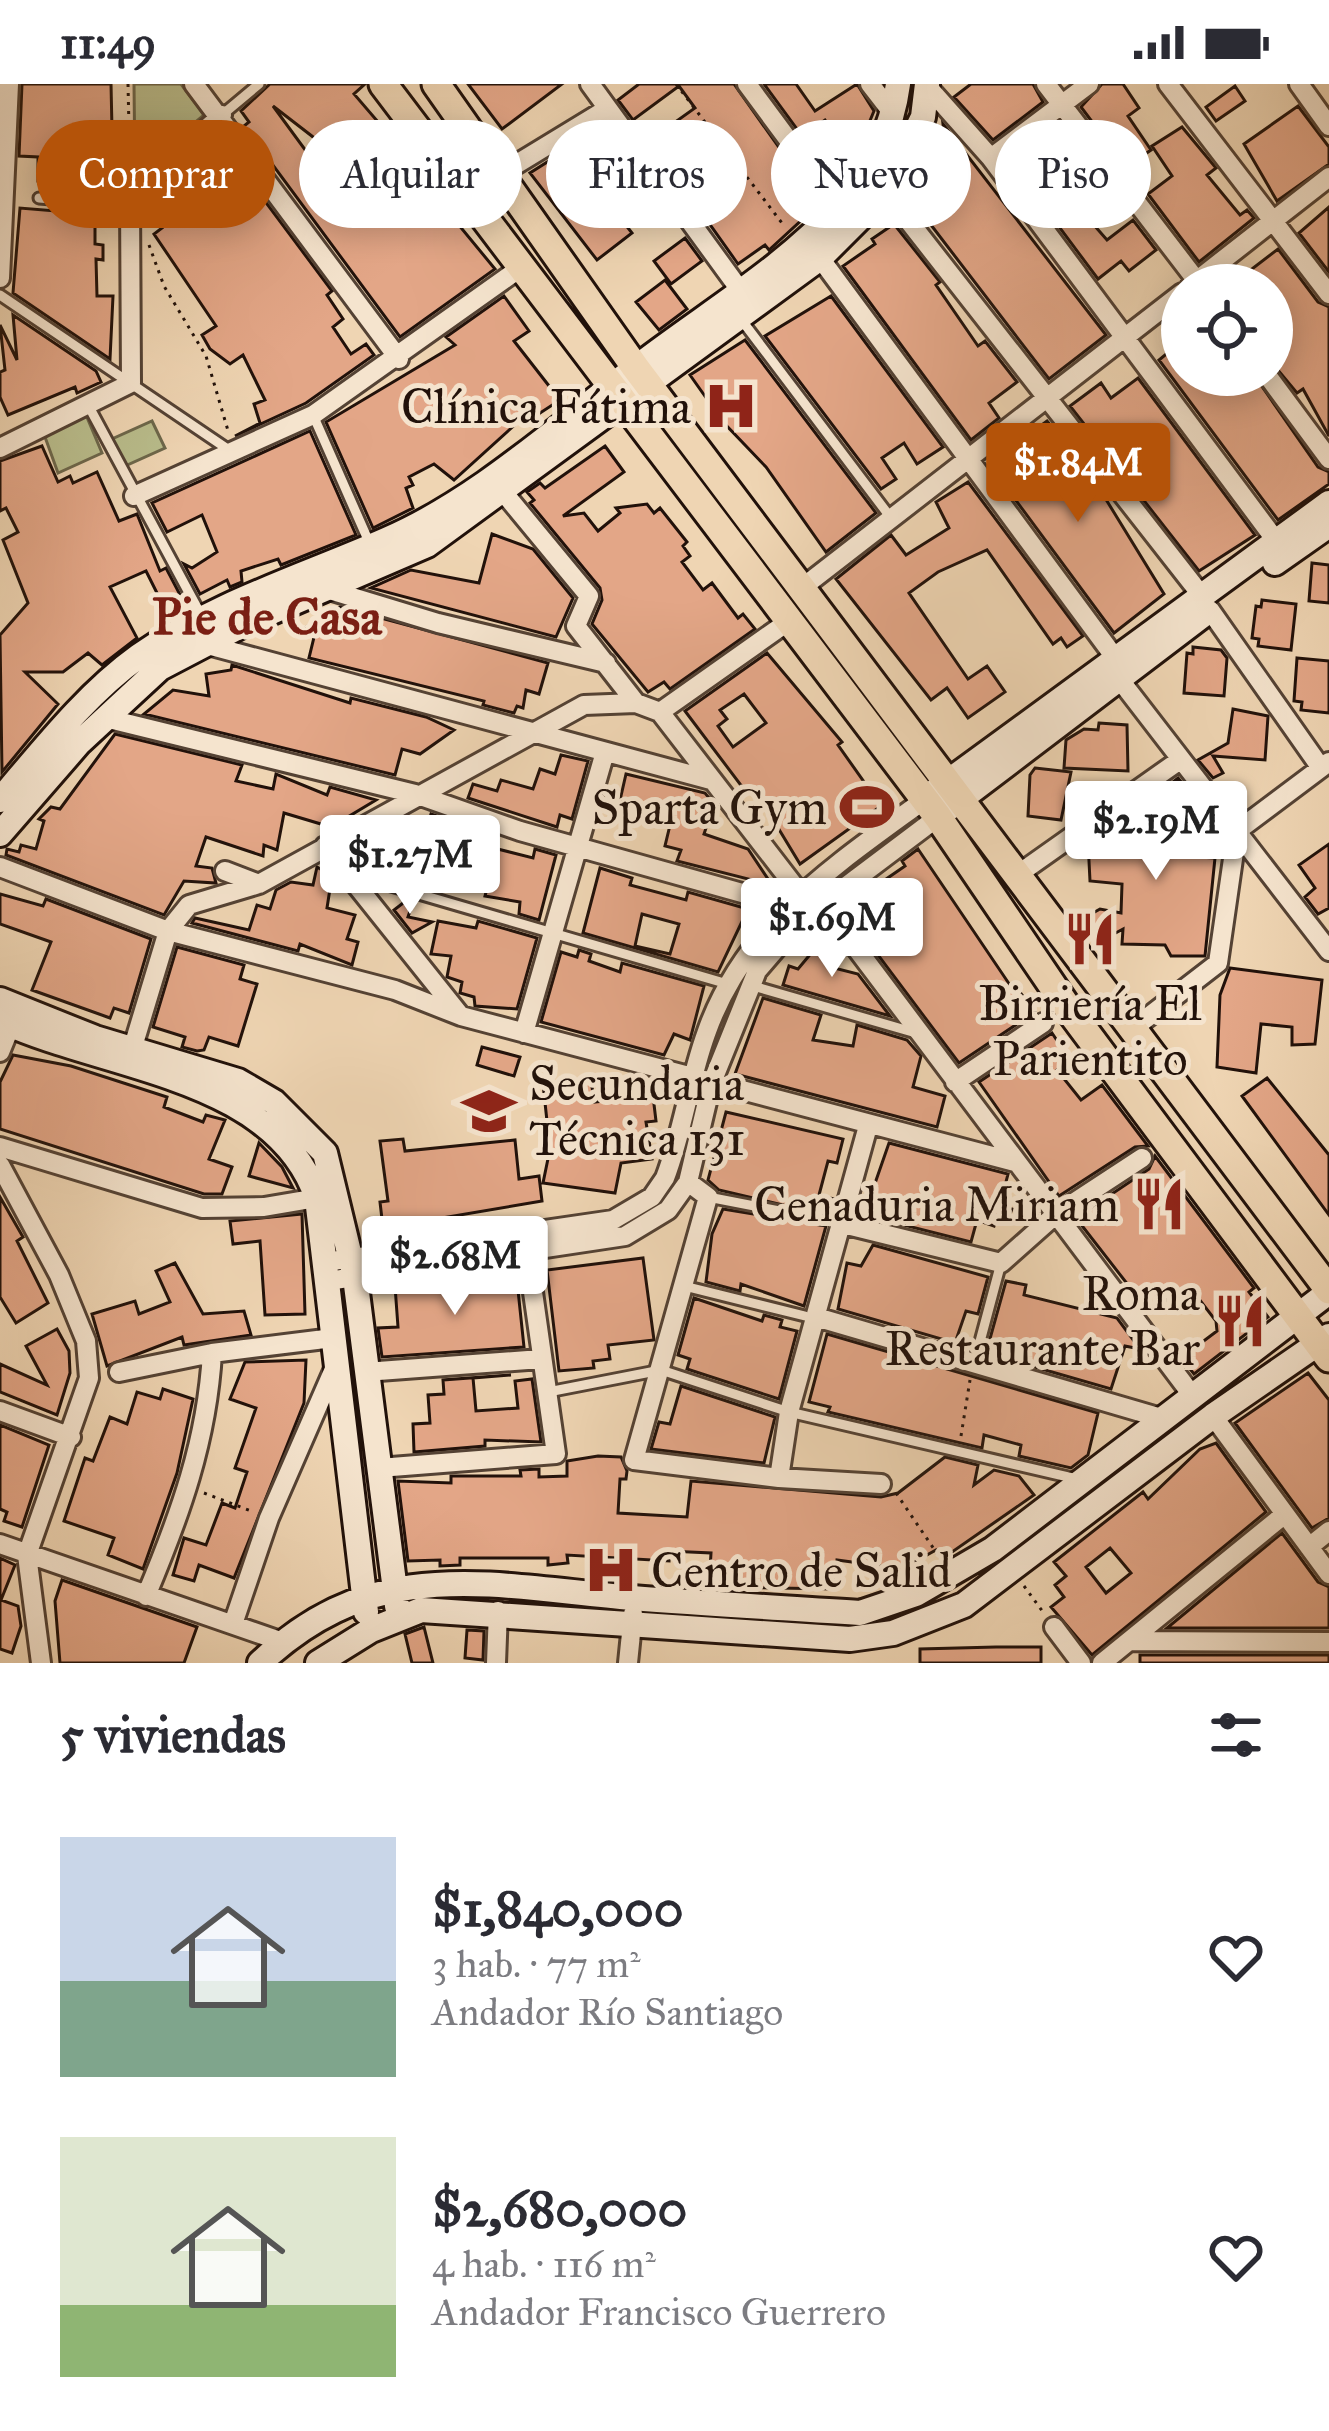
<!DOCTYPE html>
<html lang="es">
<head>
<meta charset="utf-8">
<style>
	:root { --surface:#fff; --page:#f7f7f7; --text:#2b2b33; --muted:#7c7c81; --accent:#b45309 }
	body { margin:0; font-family:"IM FELL Great Primer",serif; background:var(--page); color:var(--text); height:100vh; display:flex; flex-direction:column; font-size:45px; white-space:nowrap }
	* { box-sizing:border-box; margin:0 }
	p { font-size:39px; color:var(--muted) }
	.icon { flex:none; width:66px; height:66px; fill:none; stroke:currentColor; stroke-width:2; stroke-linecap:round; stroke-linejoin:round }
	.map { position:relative; height:1579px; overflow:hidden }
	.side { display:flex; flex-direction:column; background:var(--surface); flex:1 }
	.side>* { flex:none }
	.top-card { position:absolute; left:36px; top:36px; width:1257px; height:108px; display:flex; gap:24px }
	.buttons { position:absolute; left:1161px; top:180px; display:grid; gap:24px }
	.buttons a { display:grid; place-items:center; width:132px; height:132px; border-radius:50%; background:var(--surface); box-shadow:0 6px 30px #0003; font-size:60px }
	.price { position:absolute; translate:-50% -102px; padding:0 27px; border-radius:12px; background:#fff; color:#222; font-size:39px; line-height:78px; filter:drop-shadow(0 3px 6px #0008) }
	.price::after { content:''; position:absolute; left:50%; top:72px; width:36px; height:27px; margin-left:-18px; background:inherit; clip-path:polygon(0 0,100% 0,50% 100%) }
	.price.active { background:var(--accent); color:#fff }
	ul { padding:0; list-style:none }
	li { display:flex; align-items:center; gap:36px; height:300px; padding:0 60px }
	li span { display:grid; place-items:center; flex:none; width:336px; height:240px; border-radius:0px; color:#555 }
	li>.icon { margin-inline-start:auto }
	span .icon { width:144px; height:144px; fill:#fffc; stroke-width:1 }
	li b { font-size:51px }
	h2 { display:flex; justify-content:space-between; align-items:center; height:144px; padding:0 60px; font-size:51px }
	.tag { padding:0 42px; border-radius:54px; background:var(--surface); box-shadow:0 6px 30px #0003; font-size:42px; line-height:108px }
	.tag.active { background:var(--accent); color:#fff }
	.status { display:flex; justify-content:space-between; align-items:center; height:84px; padding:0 60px; background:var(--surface); direction:ltr }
	.status svg { height:33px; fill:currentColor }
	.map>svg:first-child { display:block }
	.green { fill:#b9bd8c; stroke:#6d674b; stroke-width:3 }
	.building { fill:#e3a687; stroke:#21110a; stroke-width:3; fill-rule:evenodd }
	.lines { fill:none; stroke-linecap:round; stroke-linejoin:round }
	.lane-casing { stroke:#544234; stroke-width:15 }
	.street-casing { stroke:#544234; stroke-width:24 }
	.secondary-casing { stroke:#21110a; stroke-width:30 }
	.primary-casing { stroke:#21110a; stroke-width:33 }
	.path { stroke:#21110a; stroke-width:3; stroke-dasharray:3 6; stroke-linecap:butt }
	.lane { stroke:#f5e4ce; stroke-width:9 }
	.street { stroke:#f5e4ce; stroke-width:18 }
	.secondary { stroke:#f5e4ce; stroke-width:24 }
	.primary { stroke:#efd5b3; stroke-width:27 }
	.labels { text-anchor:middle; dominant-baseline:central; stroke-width:10; stroke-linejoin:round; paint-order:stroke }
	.poi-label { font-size:48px; fill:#21110a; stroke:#f5e4ce; text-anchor:end }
	.neighbourhood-label { font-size:51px; font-weight:bold; fill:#7a1f14; stroke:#f5e4ce }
</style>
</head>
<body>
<div class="status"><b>11:49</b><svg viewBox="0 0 49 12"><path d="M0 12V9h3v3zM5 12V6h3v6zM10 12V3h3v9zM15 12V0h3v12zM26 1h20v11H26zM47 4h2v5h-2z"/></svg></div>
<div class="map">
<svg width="1329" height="1579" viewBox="0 0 1329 1579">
	<rect width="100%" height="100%" fill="#efd5b3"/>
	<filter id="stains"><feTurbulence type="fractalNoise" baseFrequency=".00167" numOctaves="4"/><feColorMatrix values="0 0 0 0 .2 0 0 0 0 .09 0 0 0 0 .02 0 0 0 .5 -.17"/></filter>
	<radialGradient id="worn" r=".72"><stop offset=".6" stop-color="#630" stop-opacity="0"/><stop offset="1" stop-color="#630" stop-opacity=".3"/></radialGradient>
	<path class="green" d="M134,0H181L204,31L135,89Z
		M86,331L102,369L58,389L45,353Z
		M152,337L165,364L125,382L112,355Z"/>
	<path class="building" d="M22,0H111L112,45H119L120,104L117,113H95V160L103,161V176L96,175L97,212H113L110,275L13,209L20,124L56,127L69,123L73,116L57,106V98L38,97V73L19,72Z
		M270,0H365L354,10L409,74L399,82L422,112L430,106L495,185L400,253L244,42L249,38L241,27ZM273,22L317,56L325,50L361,90L336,108Z
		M468,0H562L502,45Z
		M639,0H734L819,120L769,166L765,161L738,180L650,56L695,24L679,2L633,36L618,16Z
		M764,0H796L815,27L857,0L874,27L854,75L825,36L802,52Z
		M971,0H1033L1043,18L993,56L954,13Z
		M1102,0H1123L1139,24L1128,32L1151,66L1126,83L1081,23Z
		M1235,2L1245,17L1216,37L1206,23Z
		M1298,22L1329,63V80L1277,117L1244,60Z
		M1059,39L1095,86L1065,108L1107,156L1133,136L1156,166L1129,187L1121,177L1098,195L1010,77Z
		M943,40L1106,251L1049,295L905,107L918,80L945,59Z
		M604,42L651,106L618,131L632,149L597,176L530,89Z
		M1182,43L1216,84L1207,91L1240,131L1247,126L1254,134L1199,178L1148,110L1172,92L1152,62Z
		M217,53L332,207L327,211L343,235L333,243L351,270L366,260L374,271L306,319L235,352L260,339L254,320L265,316L243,271L230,280L210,265L202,251L216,242L154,150L162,144L145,122Z
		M1329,123V188L1299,149Z
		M894,140L940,198L936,201L978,262L985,257L1017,298L989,319L999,334L971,356L843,182L875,160L872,155Z
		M685,154L702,177L671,200L654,177Z
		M1278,165L1318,218L1329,223V352L1303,305L1297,309L1272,279V201H1231Z
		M665,196L687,225L659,246L636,218Z
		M504,212L529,247L514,257L560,316L534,333L530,327L454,396L434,380L409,393L413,401L406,404L413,424L373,444L326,338L455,261L446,253Z
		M831,212L943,363L917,380L904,359L882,374L896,395L881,405L765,252Z
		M13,231L96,287L101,298L77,309L75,303L8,331L0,313V288L5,286L0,241L17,276Z
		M745,256L876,429L826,468L766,383L724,339L690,291Z
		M1182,257V291H1254L1318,383L1329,388V400L1278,436L1159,276Z
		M1138,294L1255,451L1199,487L1070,322L1101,299L1111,314Z
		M1047,337L1091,391L1164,510L1114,549L989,380Z
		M310,347L356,451L281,481L278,475L241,487L242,498L230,503L227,496L200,510L184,480L192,484L217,468L202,431L167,448L152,419Z
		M42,362L58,398L70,392L73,399L97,388L119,437L137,430L160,487L166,484L187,524L169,533L146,487L110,503L137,554L102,581L88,569L63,588H25L58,620L2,688L0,551L28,519L3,456L18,448L6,424L0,427V377Z
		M605,362L624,388L563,432L584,429L598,447L620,429L616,424L647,420L654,429L660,424L687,458L683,462L690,472L682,478L703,506L712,499L738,534L743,530L755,545L670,605L664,598L648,608L592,540L602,516L600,504L530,419L534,416L527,408L540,399L545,404Z
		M968,398L1083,552L1067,563L1061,554L1053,560L987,466L938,488L909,509L968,595L987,582L1005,608L968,634L947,604L931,616L836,495L891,451L906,471L949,444L936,418Z
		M492,450L533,465L573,514L556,553L371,504L411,486L479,499Z
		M1312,479L1329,481V519L1309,517Z
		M1262,516L1296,520L1291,566L1258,562L1259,555L1252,554L1256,522L1261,523Z
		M340,523L548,579L539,610L526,606L523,624L517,622L514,629L483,621L484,617L309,574L316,545L306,543Z
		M1193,563L1221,566L1227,574L1224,612L1184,609L1187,569L1193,570Z
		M767,569L842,658L838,661L881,722L800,780L760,714L751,705L746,708L685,627ZM744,610L766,639L733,663L718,642L727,635L720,626Z
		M1297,574L1329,577V629L1301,626L1302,618L1294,617Z
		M232,581L350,619L351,614L426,633L454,646L420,670L402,665L395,691L144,630L173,606L209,612L206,590L231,586Z
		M1233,625L1268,632L1265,676L1213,672L1223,689L1213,694L1198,676L1228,659Z
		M1099,639L1127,641L1128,687L1064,684L1066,656L1084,645L1098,646Z
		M115,650L242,681L236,697L273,705L276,690L327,711L330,703L376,716L331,743L284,729L277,766L264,761L263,772L206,753L196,782L212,784L216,799L184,797L164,831L6,771L7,765L19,768L21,761L36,765L44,737L39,735L51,723L60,725Z
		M561,671L588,677L572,735L560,731L557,743L468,714L473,700L497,707L501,696L533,705L540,685L555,690Z
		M1035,684L1071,688L1061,736L1028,732L1030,691Z
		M626,690L705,709L714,720L704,750L748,765L772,801L677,777L681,766L665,762L671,737L618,725Z
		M1178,694L1189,708L1184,772L1215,774L1205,872H1171L1165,861L1122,860L1123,845L1097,859L1084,834L1100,825L1121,829L1122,800L1090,797L1088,757L1107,758L1103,752L1143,755L1145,717H1152L1153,712L1185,714L1173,698Z
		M431,730L466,742L462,756L533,774L535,765L556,771L539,836L519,830L520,818L485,812L490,794L454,782L449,802L392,786L391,792L364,785L374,752L421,764Z
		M1329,760V824L1318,830L1305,813L1315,804L1299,781Z
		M918,765L1016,910L1019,907L1035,928L959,979L848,831L847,822L905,782L902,777Z
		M317,783L332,792L327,824L355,831L347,855L358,858L352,881L300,860L298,867L192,839L195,834L249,846L257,821L270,825L276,806L291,798L313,801Z
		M600,784L632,794L630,801L686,816L688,808L748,825L718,888L583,849ZM642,830L679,840L670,870L635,862Z
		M0,810L43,822L46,815L151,855L129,929L114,924L110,934L32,906L51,858L0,840Z
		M407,816L413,818L408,833L432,838L412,849L394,826Z
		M438,837L476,844L478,837L537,854L517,925L475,922L474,913L460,909L462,898L447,893L451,872L431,870Z
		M828,849L837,861L830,883L858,890L890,932L783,901L789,882L798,885Z
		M177,863L244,881L240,895L257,900L238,962L209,953L204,966L197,967L182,963L185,953L153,943Z
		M579,866L591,870L589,877L620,888L622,879L704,902L690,956L674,950L664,971L541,938L561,868L577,873Z
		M1230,884L1322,896L1315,960L1292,961V943L1261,940L1256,989L1217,983L1220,911Z
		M763,914L821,931L813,956L853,962L857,941L907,956L921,972L913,1003L945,1012L937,1043L735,990Z
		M1052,949L1070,976L1057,986L1081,1016L1102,1001L1148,1062L1135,1063L1059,1112L979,998Z
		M482,963L520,973L514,992L477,981Z
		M13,971L71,982L167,1013L164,1023L203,1038L206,1031L225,1036L209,1075L232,1083L222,1110H204L0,1045V998Z
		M1267,994L1329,1071V1131L1242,1012Z
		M591,995L594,1018L653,1012L656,1037L646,1038L652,1075L621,1079L615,1109L543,1099L550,1065L543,1000Z
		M726,1028L843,1055L837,1079L828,1077L819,1111L834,1115L829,1132L719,1106L708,1096Z
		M403,1055L405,1067L515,1056L519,1095L539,1092L542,1117L383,1144L380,1118L388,1117L380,1057Z
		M259,1059L282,1083L293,1104L249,1092Z
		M889,1059L1008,1090L1000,1121L1012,1125L1007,1138L996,1135L994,1142L977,1136L971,1158L864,1131Z
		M1155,1072L1254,1204L1249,1208L1268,1233L1194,1290L1181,1274L1217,1247L1216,1237L1189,1202L1167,1216L1157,1202L1139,1215L1076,1134L1149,1085Z
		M0,1113L23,1153L17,1157L48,1219L16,1239L0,1213Z
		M723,1125L826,1142L804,1222L741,1200L740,1207L706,1198L712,1150Z
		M302,1130L305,1230L265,1231L260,1157L233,1160L230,1137Z
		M873,1161L988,1193L978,1230L966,1227L955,1259L838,1225L847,1179L861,1182Z
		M643,1174L654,1256L608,1261L610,1275L593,1277L594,1284L559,1287L547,1186Z
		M175,1179L203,1230L244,1227L251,1251L184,1261L182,1253L107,1282L92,1230L135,1217L139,1230L170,1218L156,1187Z
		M516,1187L524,1263L382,1273L378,1244L398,1243L395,1202L502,1195V1188Z
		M1006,1197L1026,1201L1024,1211L1117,1234L1140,1265L1125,1262L1111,1305L986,1269Z
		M694,1214L762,1237L764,1231L782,1236L780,1243L797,1247L779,1315L687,1285L690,1275L678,1271Z
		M57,1245L69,1267L70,1289L57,1331L0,1308V1280L47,1301L26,1262Z
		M827,1250L1098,1329L1088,1371L1071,1384L1019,1372L1021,1361L984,1351L982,1364L828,1328L830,1323L809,1318Z
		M306,1276L304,1319L234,1494L199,1481L194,1497L173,1491L184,1454L206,1461L222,1419L235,1424L247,1388L235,1384L256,1324L230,1315L245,1278Z
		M1308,1289L1329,1316V1434L1312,1444L1235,1339Z
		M511,1291L473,1294L476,1327L518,1324L515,1297L532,1295L541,1358L485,1356V1362L414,1368L413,1340L430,1339L428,1311L444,1310L443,1296Z
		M681,1302L775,1333L764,1379L651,1365L659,1338L670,1340Z
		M163,1305L193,1315L177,1389L143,1485L108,1471L114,1454L64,1437L85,1374L93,1377L110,1333L127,1340L137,1308L160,1315Z
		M0,1341L49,1361L22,1443L4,1437L7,1428L0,1425Z
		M1216,1359L1266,1428L1092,1571L1051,1523L1064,1513L1055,1501L1066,1492L1054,1478L1143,1408L1148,1415L1200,1365ZM1110,1464L1131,1489L1106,1509L1086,1483Z
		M598,1372L621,1373L627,1387L626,1395H620L618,1429L687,1433L691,1397L881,1413L898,1409L945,1373L978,1381L974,1401L994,1386L1019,1392L1034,1411L942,1475L936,1466L889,1492V1483L837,1476L835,1505L709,1503L711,1469L669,1467V1477L567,1471L568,1479L548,1481V1474H460V1481L440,1482V1476L408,1477L398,1397L451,1399V1392H521L520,1386L539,1385V1393L567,1392V1377Z
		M1282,1449L1318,1498L1329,1503V1544H1167Z
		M0,1474L15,1481L1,1516L18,1522L21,1542L12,1569L0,1565Z
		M62,1496L197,1543L184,1579H60L55,1517Z
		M424,1543L433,1579H412L405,1550Z
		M467,1546L484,1547L483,1576L465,1574Z
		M996,1563H1041V1579H920V1565Z
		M1140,1571H1329V1579H1140Z"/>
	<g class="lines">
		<defs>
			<path id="lane" d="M222,31L259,0
				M39,114L64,116
				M0,211L229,366
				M740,234L891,434
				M87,319L201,531
				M313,331L369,458
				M350,790L731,901
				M753,902L916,949
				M708,1113L821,1135
				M684,1202L805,1232
				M978,1265L1001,1179
				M548,1308L661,1286L789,1328L1077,1395"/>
			<path id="street" d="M194,0L399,275
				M590,0L740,206V217
				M747,0L844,131
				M870,0L894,31
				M1046,0L1200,201
				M1168,0L1329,210
				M1299,0L1329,42
				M927,2L991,74L1277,458
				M991,74L1089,0
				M502,89L607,25
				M886,108L1202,512
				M820,174L1116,575
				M0,194L9,0
				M1191,201L1329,93
				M1267,291L1329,375
				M0,364L131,299L130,113L222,31
				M504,409L589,512L576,542L636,619
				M134,412L313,331L523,182
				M803,503L1182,209
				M326,505L438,539L606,579
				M1210,526L1321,684
				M204,560L711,696
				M1120,596L1329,867
				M660,628L789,537
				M105,634L415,710L520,747L785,821
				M325,762L460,931
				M0,783L168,847L395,906L461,932L1015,1078
				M225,787L259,800
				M1020,789L1180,676
				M1130,947L1218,879L1237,747L1329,678
				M524,949L605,668
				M132,966L168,847L189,821L259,800L584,621L636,619L660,628L799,808L823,820L1192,1311
				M0,968L11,941
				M955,998L1043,939
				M0,1063L202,1124L264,1123L317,1114
				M0,1081L59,1191L86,1257L89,1294L27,1471L41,1579
				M688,1098L708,1113L634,1376L779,1394L881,1400
				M843,1140L1001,1179L1055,1131L1142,1074
				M326,1178L613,1136L652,1113L665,1094C683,1047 689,997 706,950C744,840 834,782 924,716
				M328,1197L625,1152L668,1126L688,1098L711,1001L757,887L800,837L938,733
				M816,1233L1161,1334
				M119,1288L212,1269L333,1254
				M365,1288L541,1275
				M0,1327L71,1353
				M1213,1332L1329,1490
				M379,1384L556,1370L526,1159
				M779,1394L789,1328L868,1042
				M0,1460L283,1558
				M1309,1463L1329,1447
				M146,1512C180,1431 207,1357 212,1269
				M233,1540L269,1434L337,1278
				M1054,1543L1081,1579
				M1129,1557L1329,1558
				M496,1579L498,1527
				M628,1579L633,1530
				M1102,1579L1285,1430"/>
			<path id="secondary" d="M1275,479L1329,441
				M934,708L1329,419
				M0,716C42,667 86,610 139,572C213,520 304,492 386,456C479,416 560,340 641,280C706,230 786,183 841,121C871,87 892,46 898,0
				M949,724L1203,531
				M0,750L79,659L160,584L246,539L427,461L820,174L886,108L923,33L927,0
				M0,916L95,954L238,997L274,1018L325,1069L355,1193L397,1522
				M0,936C103,985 276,991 317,1114L366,1528
				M260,1579C376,1469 491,1502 632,1514C708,1520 784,1524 860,1529L916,1510L993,1465L1329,1208
				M318,1579L371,1546L421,1526L850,1555L893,1549L964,1521L1213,1332L1329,1252"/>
			<path id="primary" d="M383,0L938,733L1067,923L1329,1274
				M436,0L635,283L1329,1206"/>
		</defs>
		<use href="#lane" class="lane-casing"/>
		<use href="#street" class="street-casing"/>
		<use href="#secondary" class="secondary-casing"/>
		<use href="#primary" class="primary-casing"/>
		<path class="path" d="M128,0L130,89
			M676,0L785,143
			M149,161L164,202L206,272L229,350
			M961,1352L970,1296
			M204,1409L251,1427
			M896,1409L938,1471
			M1024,1502L1043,1528"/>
		<use href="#lane" class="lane"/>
		<use href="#street" class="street"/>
		<use href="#secondary" class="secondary"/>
		<use href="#primary" class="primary"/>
	</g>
	<defs>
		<symbol id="hospital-bare" viewBox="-9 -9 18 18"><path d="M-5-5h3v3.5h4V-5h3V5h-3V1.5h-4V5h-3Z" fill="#8f2418" stroke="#f5e4ce" stroke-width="2.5" paint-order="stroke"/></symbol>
		<symbol id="stadium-bare" viewBox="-9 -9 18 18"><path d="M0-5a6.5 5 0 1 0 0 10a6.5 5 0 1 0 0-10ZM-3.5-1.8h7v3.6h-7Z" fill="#8f2418" stroke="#f5e4ce" stroke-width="2.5" paint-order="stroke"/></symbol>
		<symbol id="restaurant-bare" viewBox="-9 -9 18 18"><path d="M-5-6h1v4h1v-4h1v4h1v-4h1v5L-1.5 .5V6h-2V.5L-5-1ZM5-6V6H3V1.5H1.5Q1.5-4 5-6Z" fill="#8f2418" stroke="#f5e4ce" stroke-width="2.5" paint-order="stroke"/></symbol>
		<symbol id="school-bare" viewBox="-9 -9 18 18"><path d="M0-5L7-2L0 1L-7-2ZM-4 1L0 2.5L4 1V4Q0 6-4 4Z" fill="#8f2418" stroke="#f5e4ce" stroke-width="2.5" paint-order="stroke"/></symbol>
	</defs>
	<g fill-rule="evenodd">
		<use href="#hospital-bare" x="693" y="284" width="76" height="76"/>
		<use href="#stadium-bare" x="829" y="685" width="76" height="76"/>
		<use href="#restaurant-bare" x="1052" y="817" width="76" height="76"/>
		<use href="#school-bare" x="451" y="989" width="76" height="76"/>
		<use href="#restaurant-bare" x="1121" y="1082" width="76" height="76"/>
		<use href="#restaurant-bare" x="1202" y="1199" width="76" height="76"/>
		<use href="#hospital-bare" x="573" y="1448" width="76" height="76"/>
	</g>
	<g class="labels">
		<g class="poi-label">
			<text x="691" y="322">Clínica Fátima</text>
			<text x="827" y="723">Sparta Gym</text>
			<text x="1090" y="919" text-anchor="middle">Birriería El<tspan x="1090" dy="55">Parientito</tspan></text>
			<text x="529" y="999" text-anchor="start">Secundaria<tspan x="529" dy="55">Técnica 131</tspan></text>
			<text x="1119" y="1120">Cenaduria Miriam</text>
			<text x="1200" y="1209">Roma<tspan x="1200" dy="55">Restaurante Bar</tspan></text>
			<text x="651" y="1486" text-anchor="start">Centro de Salid</text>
		</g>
		<g class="neighbourhood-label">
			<text x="267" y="533">Pie de Casa</text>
		</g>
	</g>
	<rect width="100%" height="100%" filter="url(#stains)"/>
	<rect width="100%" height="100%" fill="url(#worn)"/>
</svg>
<div class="buttons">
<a><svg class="icon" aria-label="locate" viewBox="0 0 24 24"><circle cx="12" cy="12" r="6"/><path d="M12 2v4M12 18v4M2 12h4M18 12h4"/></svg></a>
</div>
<b class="price active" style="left:1078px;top:441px">$1.84M</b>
<b class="price" style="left:1156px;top:799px">$2.19M</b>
<b class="price" style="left:410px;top:833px">$1.27M</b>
<b class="price" style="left:832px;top:896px">$1.69M</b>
<b class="price" style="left:455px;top:1234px">$2.68M</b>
<div class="top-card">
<a class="tag active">Comprar</a>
<a class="tag">Alquilar</a>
<a class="tag">Filtros</a>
<a class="tag">Nuevo</a>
<a class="tag">Piso</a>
</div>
</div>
<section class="side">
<h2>5 viviendas<svg class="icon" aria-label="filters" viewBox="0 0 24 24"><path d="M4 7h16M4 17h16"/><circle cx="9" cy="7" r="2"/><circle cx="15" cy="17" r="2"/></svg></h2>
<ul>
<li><span style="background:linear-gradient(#c9d6e8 60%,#7fa58c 0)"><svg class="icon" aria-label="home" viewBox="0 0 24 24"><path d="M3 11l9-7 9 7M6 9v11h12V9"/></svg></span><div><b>$1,840,000</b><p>3 hab. · 77 m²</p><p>Andador Río Santiago</p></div><svg class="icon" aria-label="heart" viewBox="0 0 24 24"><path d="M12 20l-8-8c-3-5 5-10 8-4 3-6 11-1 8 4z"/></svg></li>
<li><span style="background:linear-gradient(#dfe7d0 70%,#8fb573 0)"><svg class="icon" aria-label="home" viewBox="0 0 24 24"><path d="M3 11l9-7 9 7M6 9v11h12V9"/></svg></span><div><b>$2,680,000</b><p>4 hab. · 116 m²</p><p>Andador Francisco Guerrero</p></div><svg class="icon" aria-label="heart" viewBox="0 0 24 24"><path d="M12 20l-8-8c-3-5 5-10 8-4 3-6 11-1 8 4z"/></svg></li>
</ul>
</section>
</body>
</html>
